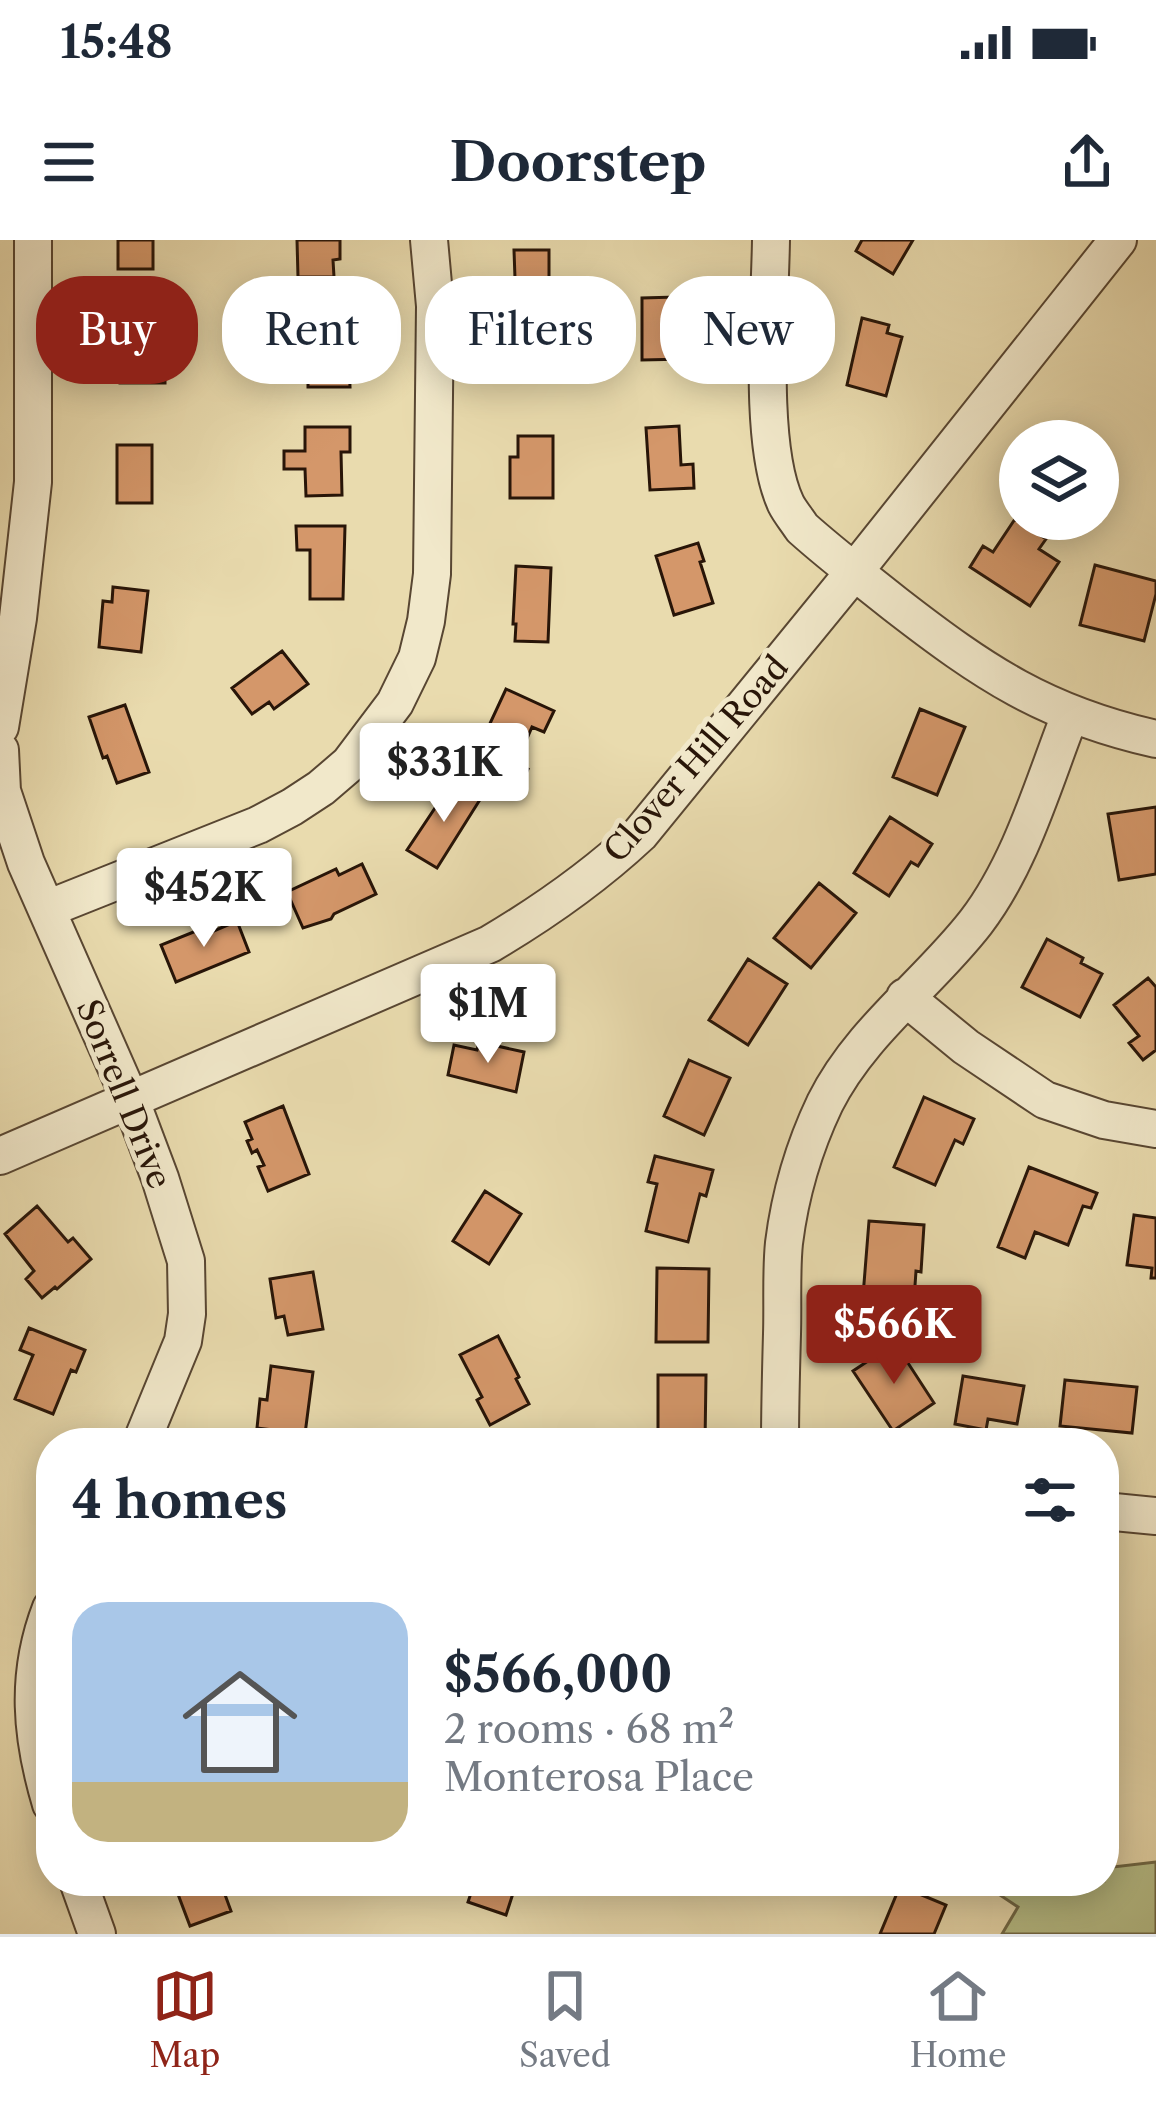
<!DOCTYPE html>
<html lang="en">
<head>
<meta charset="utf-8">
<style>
	:root { --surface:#fff; --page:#f2f2f3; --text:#1f2937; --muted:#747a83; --line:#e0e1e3; --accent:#8f2418 }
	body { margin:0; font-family:"Libre Caslon Text",serif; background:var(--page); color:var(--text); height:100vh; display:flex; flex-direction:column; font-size:45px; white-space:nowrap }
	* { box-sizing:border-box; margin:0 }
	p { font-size:39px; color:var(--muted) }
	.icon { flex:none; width:66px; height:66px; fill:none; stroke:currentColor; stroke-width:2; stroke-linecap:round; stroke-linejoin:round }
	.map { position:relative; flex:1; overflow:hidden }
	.details { position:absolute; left:36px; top:1188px; width:1083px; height:468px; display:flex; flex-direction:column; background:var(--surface); border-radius:48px; box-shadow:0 6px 30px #0003 }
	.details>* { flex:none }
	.guide { position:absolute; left:36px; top:36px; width:1086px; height:108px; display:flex; gap:24px }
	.tools { position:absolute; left:999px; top:180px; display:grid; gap:24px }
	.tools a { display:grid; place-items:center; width:120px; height:120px; border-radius:50%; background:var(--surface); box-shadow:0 6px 30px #0003; font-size:60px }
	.price { position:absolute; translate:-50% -102px; padding:0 27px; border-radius:12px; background:#fff; color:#222; font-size:39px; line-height:78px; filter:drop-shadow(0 3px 6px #0008) }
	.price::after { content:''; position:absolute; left:50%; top:72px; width:36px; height:27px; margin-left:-18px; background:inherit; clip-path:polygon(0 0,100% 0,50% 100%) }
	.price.current { background:var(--accent); color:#fff }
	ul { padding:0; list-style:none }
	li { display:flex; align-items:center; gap:36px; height:300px; padding:0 36px }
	li span { display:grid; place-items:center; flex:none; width:336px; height:240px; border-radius:36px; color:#555 }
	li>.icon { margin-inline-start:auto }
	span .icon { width:144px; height:144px; fill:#fffc; stroke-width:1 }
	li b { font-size:51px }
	h2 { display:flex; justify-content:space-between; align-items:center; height:144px; padding:0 36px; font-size:51px }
	.chip { padding:0 42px; border-radius:48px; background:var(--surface); box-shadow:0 6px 30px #0003; font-size:42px; line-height:108px }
	.chip.current { background:var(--accent); color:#fff }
	.status { display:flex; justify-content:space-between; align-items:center; height:84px; padding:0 60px; background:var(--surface); direction:ltr }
	.status svg { height:33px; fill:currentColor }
	header { display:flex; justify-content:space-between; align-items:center; height:156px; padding:0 36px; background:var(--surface); font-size:54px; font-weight:700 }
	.tabs { display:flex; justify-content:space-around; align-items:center; height:168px; border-top:3px solid var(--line); background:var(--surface); font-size:33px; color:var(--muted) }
	.tabs a { display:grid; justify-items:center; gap:6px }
	.tabs .current { color:var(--accent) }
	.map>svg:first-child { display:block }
	.green { fill:#b7c08a; stroke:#706a49; stroke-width:3 }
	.building { fill:#d4976a; stroke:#281508; stroke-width:3 }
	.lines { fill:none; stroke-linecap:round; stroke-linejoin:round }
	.minor-casing { stroke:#584632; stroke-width:40 }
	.minor { stroke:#f1e8ca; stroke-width:36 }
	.labels { text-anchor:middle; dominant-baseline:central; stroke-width:10; stroke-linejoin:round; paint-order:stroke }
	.street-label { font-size:33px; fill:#281508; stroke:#f1e8ca }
</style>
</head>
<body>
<div class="status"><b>15:48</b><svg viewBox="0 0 49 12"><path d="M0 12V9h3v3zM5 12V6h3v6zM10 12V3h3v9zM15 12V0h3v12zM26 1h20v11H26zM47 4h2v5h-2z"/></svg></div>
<header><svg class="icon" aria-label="menu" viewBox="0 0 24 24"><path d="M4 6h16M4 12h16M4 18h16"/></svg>Doorstep<svg class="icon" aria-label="share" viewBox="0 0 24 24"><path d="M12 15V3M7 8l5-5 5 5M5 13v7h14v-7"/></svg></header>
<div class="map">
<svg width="1156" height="1694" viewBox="0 0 1156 1694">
	<rect width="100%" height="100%" fill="#e9dbae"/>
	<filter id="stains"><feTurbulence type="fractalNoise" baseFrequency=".00167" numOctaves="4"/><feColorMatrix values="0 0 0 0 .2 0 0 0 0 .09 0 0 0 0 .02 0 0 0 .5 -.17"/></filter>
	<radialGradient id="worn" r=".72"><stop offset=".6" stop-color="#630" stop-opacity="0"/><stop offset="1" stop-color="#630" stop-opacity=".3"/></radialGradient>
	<path class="green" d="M1156,1622V1694H1002L1018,1667L982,1643L1104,1641V1628Z"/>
	<path class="building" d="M118,0H153V29H118Z
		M297,0H340V19L333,20L334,37H298Z
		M862,0H913L893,34L856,11Z
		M514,10H549V95H517Z
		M676,57V96H687V119L642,120V58Z
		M862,78L889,85L887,93L902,97L886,156L847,145Z
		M307,83H341V117H349L350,147H308V128H294V110H307Z
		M129,92H165V143H120V114H129Z
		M679,186L681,225L693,224L694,248L650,250L646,188Z
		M305,187H350V212H341L342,255L306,256L305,229H284V211H305Z
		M518,196H553V258H510V217H518Z
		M117,205H152V263H117Z
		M1015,279L1046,299L1039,309L1059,322L1030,366L970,327L983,306L993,312Z
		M296,286H345L343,359H310V310H297Z
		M698,303L704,321L700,322L713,363L674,375L656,316Z
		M1095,325L1156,341V354L1144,401L1080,385Z
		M516,326L551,328L548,402L515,401L516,384H513Z
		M113,347L148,351L141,412L99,407L103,361L112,362Z
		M282,411L308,444L274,469L269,462L252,474L232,448Z
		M506,449L554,471L544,492L532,487L516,524L528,529L523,541L510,535L509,538L479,524L492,495L486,492Z
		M125,465L149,532L117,543L107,516L103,518L89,477Z
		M920,469L965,487L937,555L893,537Z
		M453,541L481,558L437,628L407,610Z
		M1156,567V634L1119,640L1108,574Z
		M890,577L932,604L918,626L911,622L889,656L854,633Z
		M362,624L376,654L334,674L331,679L303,688L287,652L336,629L339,635Z
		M819,643L856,673L811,728L774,698Z
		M237,681L249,712L176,742L161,705L206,687L209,693Z
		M1047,699L1083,718L1081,723L1102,734L1080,777L1022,747Z
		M748,719L787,744L748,805L709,780Z
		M1148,738L1156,747V810L1143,820L1129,803L1139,796L1114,765Z
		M479,802L524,812L516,852L448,835L454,805L477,810Z
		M689,820L730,838L704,895L664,876Z
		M924,857L974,879L963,904L955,900L935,945L894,927Z
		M283,866L309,934L268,951L258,927L264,925L257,910L252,913L247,901L252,899L245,882Z
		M655,916L713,930L706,956L700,954L688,1002L646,991L657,944L648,942Z
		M1029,927L1097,953L1091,968L1083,966L1068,1005L1035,992L1025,1018L998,1007Z
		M485,951L521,974L489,1024L453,1001Z
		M37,966L68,1002L73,998L91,1019L57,1049L55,1047L42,1058L26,1039L34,1031L5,994Z
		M1134,975L1156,978V1038H1151L1152,1028L1127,1025Z
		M869,981L924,985L921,1032L916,1031L914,1060L863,1056Z
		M657,1028L709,1029L708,1102H656Z
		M313,1032L323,1089L288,1095L284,1076L276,1078L270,1039Z
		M29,1088L85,1110L76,1132L71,1130L53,1174L15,1159L33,1115L20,1110Z
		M498,1096L519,1137L516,1139L529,1164L490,1185L477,1160L482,1157L460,1115Z
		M895,1103L934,1163L893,1191L853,1131Z
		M271,1126L313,1132L305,1194L257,1188L260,1159L267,1160Z
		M658,1135H706L705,1203H658Z
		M963,1136L1024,1146L1017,1184L988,1179L986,1190L955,1184Z
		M1065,1140L1137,1147L1132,1193L1060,1186Z
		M173,1641H220L231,1671L190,1686Z
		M475,1641H517L506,1675L468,1662Z
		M631,1641H677V1650L631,1649Z
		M900,1646L946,1665L934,1694H880Z"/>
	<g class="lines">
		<defs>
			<path id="minor" d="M771,0C770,68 758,205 786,264C790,272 797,280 802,288C832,315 864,339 895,364C984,433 1045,474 1156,499
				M0,487L18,378L33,242V0
				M0,510L2,551L26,623L131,861L160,938L186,1021L187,1074L183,1101L141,1203
				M47,669L258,585L292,567L321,548L349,524L395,463L417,418L426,381L432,334L435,66L429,0
				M905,757L966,807L1045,860L1104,880L1156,889
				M0,916L490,704C544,672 594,637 640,594L854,332L1118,0
				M780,1203C780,1167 781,1130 782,1094C783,1064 781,1032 784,1003C790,955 804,907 825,863C861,791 928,744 976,682C1021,623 1043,544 1070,475
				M1104,1271L1156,1276
				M51,1368C25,1435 31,1497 51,1564
				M78,1641L97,1694"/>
		</defs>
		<use href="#minor" class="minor-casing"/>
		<use href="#minor" class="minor"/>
	</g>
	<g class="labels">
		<g class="street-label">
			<text transform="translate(696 519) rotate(-49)">Clover Hill Road</text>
			<text transform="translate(124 854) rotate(68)">Sorrell Drive</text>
		</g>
	</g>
	<rect width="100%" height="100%" filter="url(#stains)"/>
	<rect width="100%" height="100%" fill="url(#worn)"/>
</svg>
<div class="tools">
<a><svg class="icon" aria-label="layers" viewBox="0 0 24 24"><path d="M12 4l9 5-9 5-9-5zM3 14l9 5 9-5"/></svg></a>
</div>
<b class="price" style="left:444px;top:585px">$331K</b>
<b class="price" style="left:204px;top:710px">$452K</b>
<b class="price" style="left:488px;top:826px">$1M</b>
<b class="price current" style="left:894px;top:1147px">$566K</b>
<div class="guide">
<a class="chip current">Buy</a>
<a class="chip">Rent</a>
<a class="chip">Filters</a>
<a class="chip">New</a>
</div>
<section class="details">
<h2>4 homes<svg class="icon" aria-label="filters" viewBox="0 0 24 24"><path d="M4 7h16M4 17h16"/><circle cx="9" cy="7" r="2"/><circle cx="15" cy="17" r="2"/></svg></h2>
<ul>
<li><span style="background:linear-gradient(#a9c7e8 75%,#c2b280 0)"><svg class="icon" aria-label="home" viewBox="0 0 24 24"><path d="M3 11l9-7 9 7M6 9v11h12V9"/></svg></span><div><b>$566,000</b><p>2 rooms · 68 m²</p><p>Monterosa Place</p></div></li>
</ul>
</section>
</div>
<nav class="tabs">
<a class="current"><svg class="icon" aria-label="map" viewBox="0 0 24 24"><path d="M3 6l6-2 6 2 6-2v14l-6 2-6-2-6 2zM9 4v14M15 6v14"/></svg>Map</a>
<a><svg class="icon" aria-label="saved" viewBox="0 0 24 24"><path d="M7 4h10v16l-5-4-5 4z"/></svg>Saved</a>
<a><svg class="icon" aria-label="home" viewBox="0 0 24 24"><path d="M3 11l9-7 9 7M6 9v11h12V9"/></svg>Home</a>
</nav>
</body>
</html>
